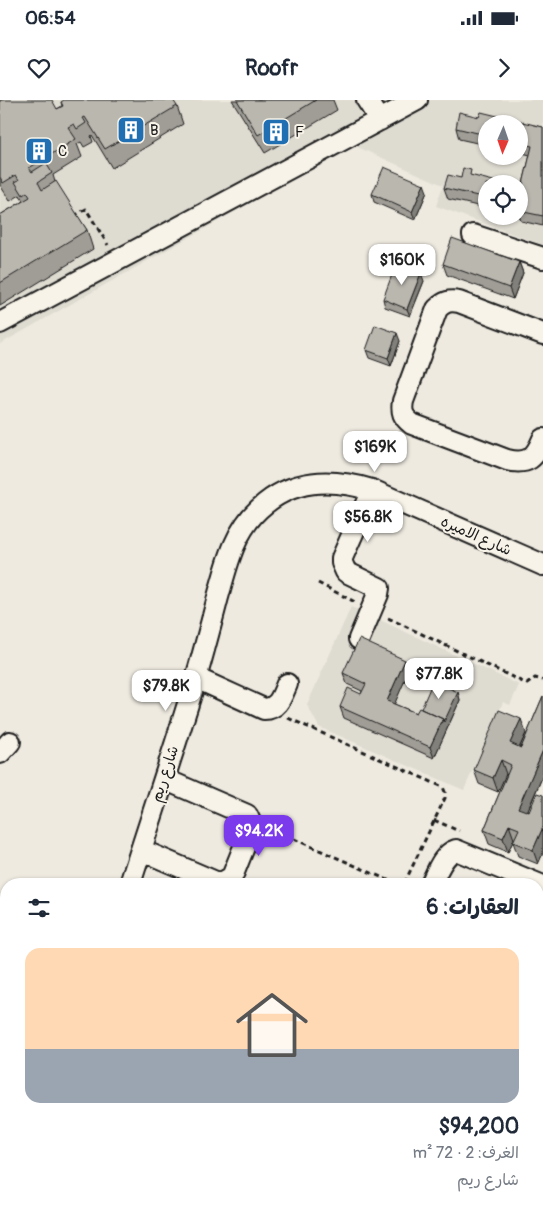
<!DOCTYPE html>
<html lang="ar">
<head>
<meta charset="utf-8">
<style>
	:root { --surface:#fff; --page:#f2f2f3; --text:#1f2937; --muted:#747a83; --line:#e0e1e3; --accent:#7c3aed }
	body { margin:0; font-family:Pangolin,"Playpen Sans Arabic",sans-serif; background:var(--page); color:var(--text); direction:rtl; height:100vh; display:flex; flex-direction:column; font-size:19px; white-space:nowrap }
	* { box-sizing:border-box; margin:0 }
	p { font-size:16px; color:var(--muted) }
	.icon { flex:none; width:28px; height:28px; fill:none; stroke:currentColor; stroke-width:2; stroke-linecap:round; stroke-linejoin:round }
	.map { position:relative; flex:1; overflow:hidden; direction:ltr }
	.panel { position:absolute; left:0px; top:778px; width:544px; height:336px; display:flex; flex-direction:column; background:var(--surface); border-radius:20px 20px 0 0; box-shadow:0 1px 4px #0004; direction:rtl }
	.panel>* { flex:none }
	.needle { width:32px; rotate:182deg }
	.buttons { position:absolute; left:478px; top:15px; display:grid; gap:10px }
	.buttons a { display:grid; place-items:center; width:50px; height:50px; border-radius:50%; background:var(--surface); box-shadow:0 1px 4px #0004; font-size:25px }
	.price { position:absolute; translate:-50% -42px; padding:0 11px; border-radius:10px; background:#fff; color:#222; font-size:16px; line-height:32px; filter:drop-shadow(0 1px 2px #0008) }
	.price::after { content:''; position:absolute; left:50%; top:30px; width:15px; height:11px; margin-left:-8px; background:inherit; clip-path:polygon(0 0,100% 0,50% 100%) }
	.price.active { background:var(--accent); color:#fff }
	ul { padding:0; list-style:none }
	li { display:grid; align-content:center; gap:10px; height:265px; padding:0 25px }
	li+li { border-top:1px solid var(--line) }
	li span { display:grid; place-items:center; height:155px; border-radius:15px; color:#555 }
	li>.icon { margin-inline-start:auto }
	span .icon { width:90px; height:90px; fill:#fffc; stroke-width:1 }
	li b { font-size:21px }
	h2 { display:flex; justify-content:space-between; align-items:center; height:60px; padding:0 25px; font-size:21px }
	.status { display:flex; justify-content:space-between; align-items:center; height:35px; padding:0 25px; background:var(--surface); direction:ltr }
	.status svg { height:14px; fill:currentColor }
	header { display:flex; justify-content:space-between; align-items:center; height:65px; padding:0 25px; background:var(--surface); font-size:22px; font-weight:700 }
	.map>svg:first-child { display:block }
	.built { fill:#dedbd1; fill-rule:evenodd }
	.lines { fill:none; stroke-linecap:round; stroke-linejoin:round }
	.minor-casing { stroke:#1c1c1c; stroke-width:24 }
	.path { stroke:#1c1c1c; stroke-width:3; stroke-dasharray:5 4; stroke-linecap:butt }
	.minor { stroke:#f7f3e8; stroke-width:20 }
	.wall { fill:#a09d96; stroke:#1c1c1c }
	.shaded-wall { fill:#82807a; stroke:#1c1c1c }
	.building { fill:#bab7af; stroke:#1c1c1c }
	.labels { text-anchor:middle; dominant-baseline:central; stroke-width:4; stroke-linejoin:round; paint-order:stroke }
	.poi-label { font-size:15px; fill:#1c1c1c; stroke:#f7f3e8; text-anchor:start }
	.street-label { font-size:15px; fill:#1c1c1c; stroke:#f7f3e8 }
</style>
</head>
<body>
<div class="status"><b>06:54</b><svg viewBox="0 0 49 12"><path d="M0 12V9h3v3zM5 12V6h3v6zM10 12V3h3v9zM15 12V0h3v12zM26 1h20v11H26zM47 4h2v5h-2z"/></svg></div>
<header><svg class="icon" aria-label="forward" viewBox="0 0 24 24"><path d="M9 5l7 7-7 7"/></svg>Roofr<svg class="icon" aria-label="heart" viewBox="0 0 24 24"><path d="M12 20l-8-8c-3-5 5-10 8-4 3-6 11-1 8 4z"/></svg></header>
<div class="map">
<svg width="543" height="1113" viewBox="0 0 543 1113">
	<rect width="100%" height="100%" fill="#eeeae0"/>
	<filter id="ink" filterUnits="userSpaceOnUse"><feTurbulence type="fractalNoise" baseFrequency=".02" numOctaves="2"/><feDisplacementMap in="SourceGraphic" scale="10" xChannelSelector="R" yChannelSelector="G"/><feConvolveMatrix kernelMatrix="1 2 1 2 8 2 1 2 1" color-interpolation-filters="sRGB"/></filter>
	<g filter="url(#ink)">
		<path class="built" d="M0,0H543V145L436,106L443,85L353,45L0,244ZM486,24H519V56H486ZM486,84H519V116H486Z
			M351,507L362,512L372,522L380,520L519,585L510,605L503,602L464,690L319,627L307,605Z"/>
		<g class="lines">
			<defs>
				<path id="minor" d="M367,0L380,20
					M473,135L543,158
					M0,223L417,0
					M543,234L459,202C449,200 444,202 437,209L403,301C401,312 403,317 412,324L507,360C528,365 535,358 543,339
					M359,539L378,494L379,488L346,472L342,463V458L372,390
					M196,578L264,609C279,609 282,595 287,584
					M0,653L10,642
					M141,750L218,783L225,781L232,777L250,732L252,726L247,715L164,679
					M130,784C152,715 175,647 196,578C204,551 211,524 218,497C227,465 234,432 259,409C292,378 331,378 372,390L543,465
					M431,784C437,772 443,754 456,750L543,786
					M538,833L543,830
					M27,1113L29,1108
					M370,1113L373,1108"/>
			</defs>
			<use href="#minor" class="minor-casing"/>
			<path class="path" d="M74,116L86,109L108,145
				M318,483L355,502
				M388,518L527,584L535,578L543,580
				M288,618L443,687L445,692V698L404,784
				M434,720L459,731
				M269,728L397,784
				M538,930L543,932
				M538,1050L543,1038
				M390,1110L397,1113
				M222,1113C228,1107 234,1110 242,1113
				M277,1113L280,1108
				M509,1113L512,1108"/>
			<use href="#minor" class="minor"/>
		</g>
		<path class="wall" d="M0,0L57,9L62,6L61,2L177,6L183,24L112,68L92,35L91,36L93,42L84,47L81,42L77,44L82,57L53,75L55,82L87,130L93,149L0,206V115L23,101L20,95L10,101L0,85Z
			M232,0H333L337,10L265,53Z
			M479,17L543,27V126L521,121L519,115V87L522,88L530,55L519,52V24H486V45L459,39L456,28Z
			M473,76L486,84V108L448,99L444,88L461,78Z
			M427,92L415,120L374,102L372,94Z
			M519,162L523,173L513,199L447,175L443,164Z
			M424,181L410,216L385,207L383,199Z
			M400,241L391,266L369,258L366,250Z
			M409,571L394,604L416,613L421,609L458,592L460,600L434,658L344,618L340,607L361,594L362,591L347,584L343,573Z
			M543,596V675L528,711L529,712L543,695V753L538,764L518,756L513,742L515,739H514L508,752L489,744L484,730L507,675L506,674L498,692L479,684L474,670L526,633L520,647L521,648Z"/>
		<path class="shaded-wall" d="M424,84L427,92L415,120L412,112Z
			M519,162L523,173L513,199L509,188Z
			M421,173L424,181L410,216L407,209Z
			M397,233L400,241L391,266L388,258Z
			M405,560L409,571L391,612L387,601Z
			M458,592L460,600L434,658L430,647L443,619Z
			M521,619L526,633L515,657L510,643Z
			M543,650V675L523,721L518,708Z
			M501,660L506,674L498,692L493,678Z
			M509,725L514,739L508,752L503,738Z
			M543,727V753L538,764L533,750Z
			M543,999V1024L538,1037V1012Z"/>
		<path class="building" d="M0,0H52L57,9L63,6L61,2L64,0H173L177,6L105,49L85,17L83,18L86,23L77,29L74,24L68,27L76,39L29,68L32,72L46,63L52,73L38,82L42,90L56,81L87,130L0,183V115L30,97L27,92L23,95L15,82L19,80L16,75L3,83L0,77Z
			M237,0H316L258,35Z
			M459,12L479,17L481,12L543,27V116L519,111V87L522,88L532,46L519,43V24H486V35L456,28Z
			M384,67L424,84L412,112L372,94Z
			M463,68L471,70L470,75L505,84H486V98L444,88L448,75L461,78Z
			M452,138L519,162L509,188L443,164Z
			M396,164L421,173L407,209L383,199Z
			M375,225L397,233L388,258L366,250Z
			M359,539L405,560L387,601L416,613L419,608L443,619L430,647L340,607L348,588L361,594L366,584L343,573Z
			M433,581L458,592L444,622L443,619L421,609Z
			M543,596V650L518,708L529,712L537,693L543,695V727L533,750L513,742L519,729L509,725L503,738L484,730L511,665L501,660L493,678L474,670L499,610L521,619L510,643L521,648Z
			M538,975L543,978V999L538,1012Z"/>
	</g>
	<defs>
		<symbol id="building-square" viewBox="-11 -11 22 22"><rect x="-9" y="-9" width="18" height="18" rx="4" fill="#1f6fb2" stroke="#f7f3e8"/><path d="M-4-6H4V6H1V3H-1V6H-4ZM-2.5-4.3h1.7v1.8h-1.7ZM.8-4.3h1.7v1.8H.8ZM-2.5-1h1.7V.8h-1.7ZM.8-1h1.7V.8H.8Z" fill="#fff"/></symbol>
	</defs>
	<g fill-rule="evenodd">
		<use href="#building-square" x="115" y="14" width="32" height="32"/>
		<use href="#building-square" x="260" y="16" width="32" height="32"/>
		<use href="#building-square" x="23" y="35" width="32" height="32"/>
	</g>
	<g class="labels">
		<g class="poi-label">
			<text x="150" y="30">B</text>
			<text x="295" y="32">F</text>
			<text x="58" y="51">C</text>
		</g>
		<g class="street-label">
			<text transform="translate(476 436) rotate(24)">شارع الاميره</text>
			<text transform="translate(165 674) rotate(-72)">شارع ريم</text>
		</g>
	</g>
</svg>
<div class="buttons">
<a><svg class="needle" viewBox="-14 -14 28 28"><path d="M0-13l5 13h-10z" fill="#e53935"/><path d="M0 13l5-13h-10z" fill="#747a83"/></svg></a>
<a><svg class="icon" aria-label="locate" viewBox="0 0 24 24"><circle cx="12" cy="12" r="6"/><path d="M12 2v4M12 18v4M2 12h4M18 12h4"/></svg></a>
</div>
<b class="price" style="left:402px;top:186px">$160K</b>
<b class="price" style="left:375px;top:373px">$169K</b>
<b class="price" style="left:368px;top:443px">$56.8K</b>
<b class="price" style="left:439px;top:600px">$77.8K</b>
<b class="price" style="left:166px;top:612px">$79.8K</b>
<b class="price active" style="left:259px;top:757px">$94.2K</b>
<section class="panel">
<h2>العقارات: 6<svg class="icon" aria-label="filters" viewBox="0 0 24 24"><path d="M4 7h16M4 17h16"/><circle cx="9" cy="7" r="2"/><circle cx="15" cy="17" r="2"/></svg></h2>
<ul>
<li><span style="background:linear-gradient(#ffd9b3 65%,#9aa5b1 0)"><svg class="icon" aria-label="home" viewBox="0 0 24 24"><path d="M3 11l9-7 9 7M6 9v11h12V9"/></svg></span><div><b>$94,200</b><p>الغرف: 2 · 72 m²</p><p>شارع ريم</p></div></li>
</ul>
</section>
</div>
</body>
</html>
